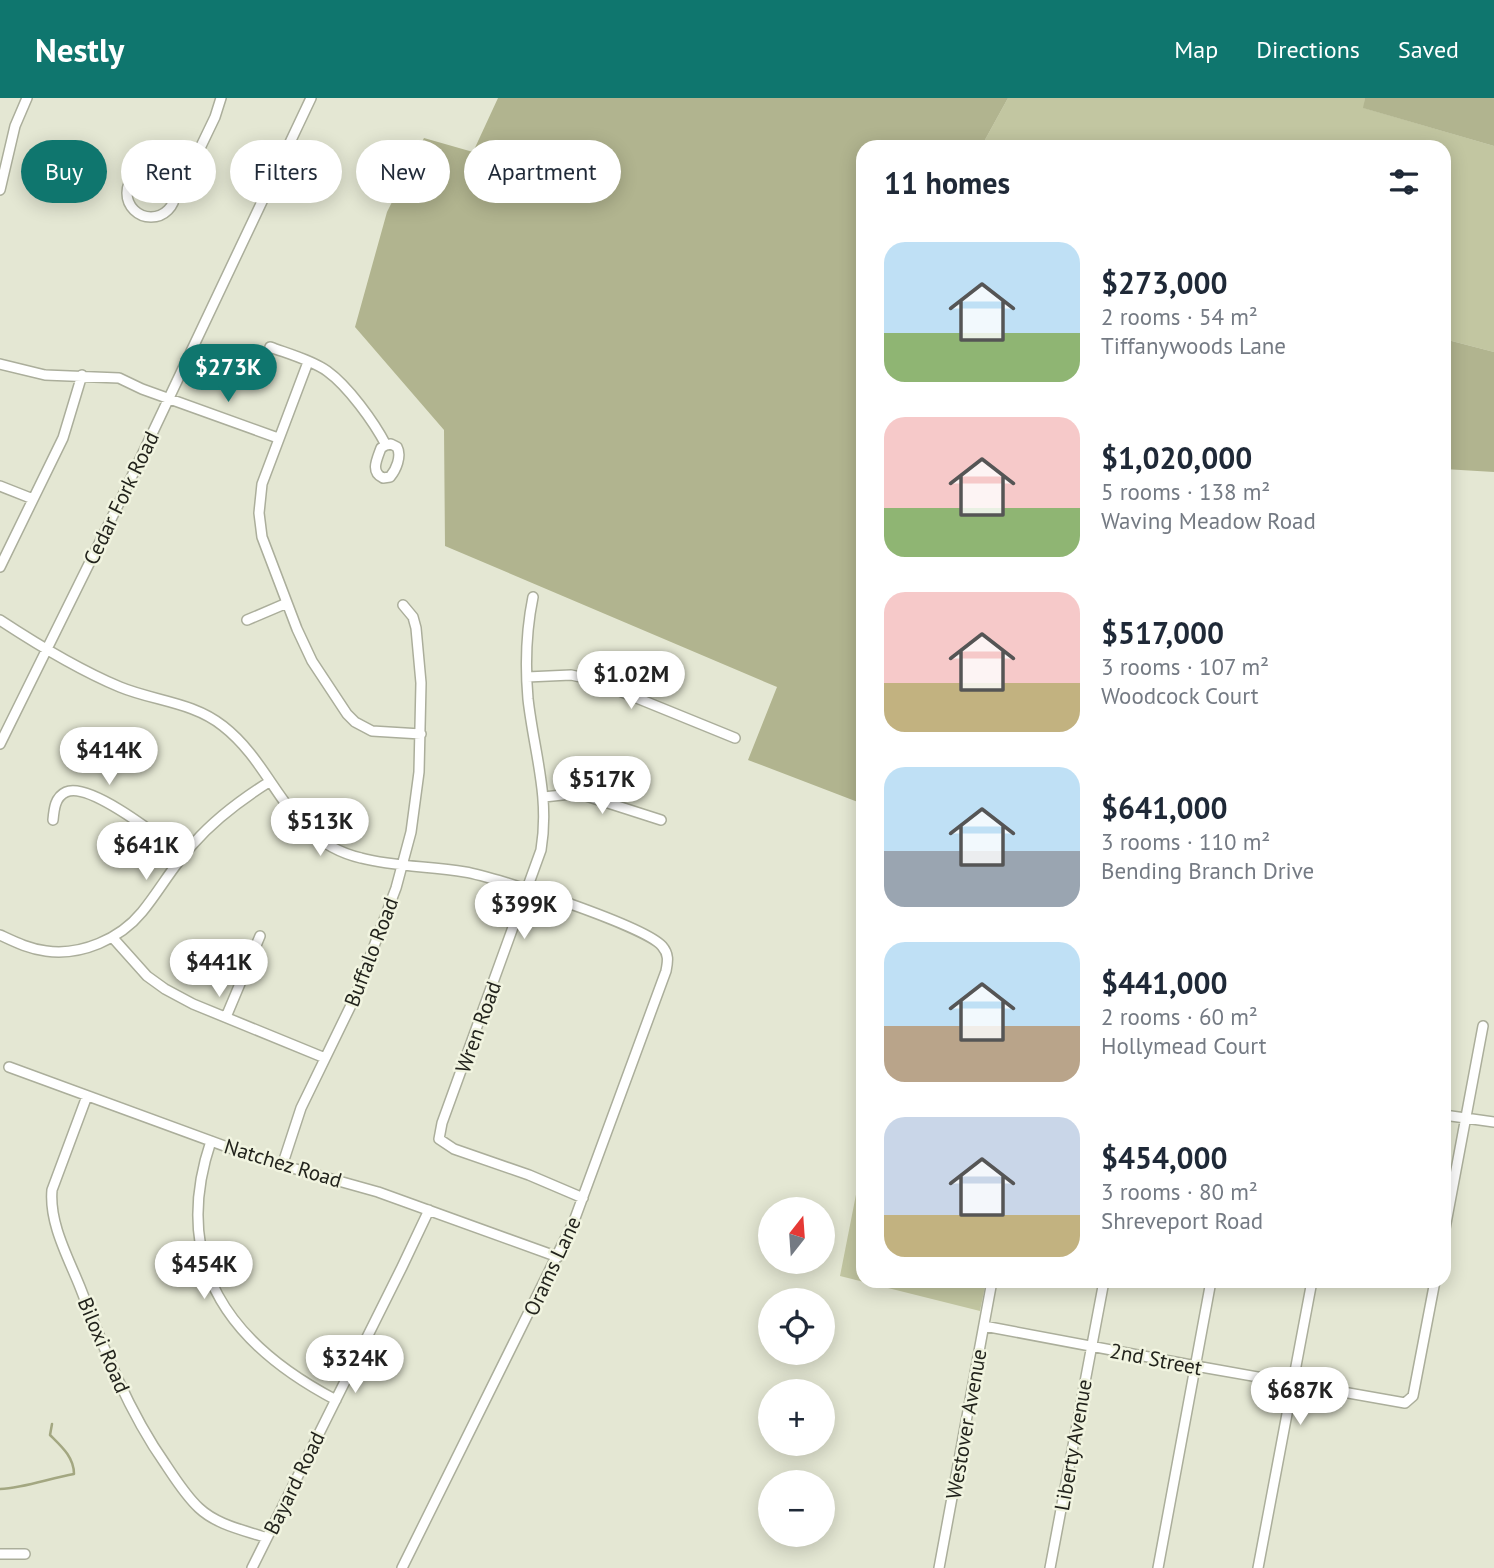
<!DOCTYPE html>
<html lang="en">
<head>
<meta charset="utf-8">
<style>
	:root { --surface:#fff; --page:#f2f2f3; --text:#1f2937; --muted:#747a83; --accent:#0f766e }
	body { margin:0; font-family:"PT Sans",sans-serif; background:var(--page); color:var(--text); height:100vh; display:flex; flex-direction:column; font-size:26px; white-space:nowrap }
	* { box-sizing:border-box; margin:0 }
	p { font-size:23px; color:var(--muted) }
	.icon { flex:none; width:38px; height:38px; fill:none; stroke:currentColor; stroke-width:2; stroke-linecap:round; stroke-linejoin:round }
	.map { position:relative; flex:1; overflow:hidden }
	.details { position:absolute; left:856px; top:42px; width:595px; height:1148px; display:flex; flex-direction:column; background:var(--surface); border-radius:21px; box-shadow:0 4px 18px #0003 }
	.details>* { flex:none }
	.banner { position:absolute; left:21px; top:42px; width:665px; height:63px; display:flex; gap:14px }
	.needle { width:46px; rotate:17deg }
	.fabs { position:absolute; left:758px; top:1099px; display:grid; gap:14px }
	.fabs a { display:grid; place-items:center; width:77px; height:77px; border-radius:50%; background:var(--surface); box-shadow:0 4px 18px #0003; font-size:35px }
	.price { position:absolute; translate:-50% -60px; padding:0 16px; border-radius:24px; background:#fff; color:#222; font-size:23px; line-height:46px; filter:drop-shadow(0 2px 4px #0008) }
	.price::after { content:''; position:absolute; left:50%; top:42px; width:21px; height:16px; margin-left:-10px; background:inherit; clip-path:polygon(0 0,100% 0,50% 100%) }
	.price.current { background:var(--accent); color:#fff }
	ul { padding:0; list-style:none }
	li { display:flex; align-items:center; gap:21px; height:175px; padding:0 28px }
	li span { display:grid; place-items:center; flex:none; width:196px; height:140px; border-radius:21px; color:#555 }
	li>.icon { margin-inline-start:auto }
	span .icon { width:84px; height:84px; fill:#fffc; stroke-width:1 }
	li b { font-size:30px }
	h2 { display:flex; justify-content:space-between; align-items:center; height:84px; padding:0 28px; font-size:30px }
	.chip { padding:0 24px; border-radius:32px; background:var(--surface); box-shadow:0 4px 18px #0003; font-size:24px; line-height:63px }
	.chip.current { background:var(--accent); color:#fff }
	header { display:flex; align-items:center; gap:42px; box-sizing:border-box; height:98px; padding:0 35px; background:var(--accent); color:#fff }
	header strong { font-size:33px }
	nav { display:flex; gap:38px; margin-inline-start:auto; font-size:24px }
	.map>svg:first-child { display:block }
	.green { fill:#c2c6a1 }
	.forest { fill:#b1b48f }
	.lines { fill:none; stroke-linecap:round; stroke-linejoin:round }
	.stream { stroke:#a3a781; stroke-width:2.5 }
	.minor-casing { stroke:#abae9b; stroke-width:12 }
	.minor { stroke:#fff; stroke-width:9 }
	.labels { text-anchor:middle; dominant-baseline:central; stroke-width:5; stroke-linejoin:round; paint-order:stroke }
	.street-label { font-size:21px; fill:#22231c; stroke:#f1f4e0 }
</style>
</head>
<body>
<header>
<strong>Nestly</strong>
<nav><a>Map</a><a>Directions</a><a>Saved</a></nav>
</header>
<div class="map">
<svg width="1494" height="1470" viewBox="0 0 1494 1470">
	<rect width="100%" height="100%" fill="#e4e7d3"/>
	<path class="green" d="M1008,0H1365L1364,10L1494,48V254L1444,241V49H981Z
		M863,1061V1183H986L980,1213L840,1178Z"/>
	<path class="forest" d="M498,0H1008L981,49H863V706L748,662L777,589L445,448L444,332L355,229L387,114L424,40L473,54Z
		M1365,0H1494V48L1363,10Z
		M1444,241L1494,254V374L1444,371Z"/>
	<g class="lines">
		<path class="stream" d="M0,1391C25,1390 50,1380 74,1376C74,1359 61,1348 50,1337L52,1326"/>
		<defs>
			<path id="minor" d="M127 95a24 24 0 1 1 48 0a24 24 0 1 1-48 0Z
				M174,85L191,69L215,19L221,0
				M0,92L15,28L27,0
				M270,249C289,256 311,262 327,273C348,288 374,324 386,347L391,346L397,349C402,358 396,372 390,379L383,380C370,374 377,361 381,350L386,347
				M308,264L262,386L259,415L262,439L297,531L312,563L347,616L355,624L372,633L421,636
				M0,266L45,277L119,280L142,291L278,340
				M0,388L33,401
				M0,469L63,340L82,277
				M533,499C526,533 525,566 528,601C534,654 550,698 541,752L442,1025L439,1041L454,1051L529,1077L583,1100
				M0,522C38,547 77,571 120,589C154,603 193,604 223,628C277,670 285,742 361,760C395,769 431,768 465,774C496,779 645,828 662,848C669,856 668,863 666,873L574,1123L402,1470
				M247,522L287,505
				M527,579L571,577L590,581L735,640
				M0,646L124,395L311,0
				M544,699L571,696L583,697L661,722
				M53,722C54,711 55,699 66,694C90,683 163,742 183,757
				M0,837C15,844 29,851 46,853C81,858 120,841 142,814C160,792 174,766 194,745C215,721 242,701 269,684
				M113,840L147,878L165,891L193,906L325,960
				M226,919L260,838
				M9,969L260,1061L378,1094L558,1159
				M87,998L52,1092C49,1125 68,1159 80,1189C104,1251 128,1313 166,1367C176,1382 186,1398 199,1410C217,1427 244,1432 267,1440
				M1444,1017L1494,1024
				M211,1043C170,1165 229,1246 336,1302
				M282,1068L301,1010L354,901L396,790L411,734L419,674L421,585L416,530L413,519L403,507
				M1444,1136L1483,928
				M984,1228L1207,1270L1405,1305L1413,1298L1435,1183
				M0,1456H25
				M252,1470L402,1169L429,1112
				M939,1470L992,1183
				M1050,1470L1104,1183
				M1158,1470L1211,1183
				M1258,1470L1312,1183"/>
		</defs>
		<use href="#minor" class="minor-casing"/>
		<use href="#minor" class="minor"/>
	</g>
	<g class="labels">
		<g class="street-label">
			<text transform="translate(121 400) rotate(-64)">Cedar Fork Road</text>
			<text transform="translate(371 854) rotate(-69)">Buffalo Road</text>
			<text transform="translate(478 929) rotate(-70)">Wren Road</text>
			<text transform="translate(283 1065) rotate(17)">Natchez Road</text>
			<text transform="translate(552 1168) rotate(-65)">Orams Lane</text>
			<text transform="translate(104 1247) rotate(67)">Biloxi Road</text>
			<text transform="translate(1156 1261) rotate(11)">2nd Street</text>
			<text transform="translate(966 1326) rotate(-80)">Westover Avenue</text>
			<text transform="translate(1073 1347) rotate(-80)">Liberty Avenue</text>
			<text transform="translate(294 1385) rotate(-64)">Bayard Road</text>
		</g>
	</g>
</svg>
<div class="fabs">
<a><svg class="needle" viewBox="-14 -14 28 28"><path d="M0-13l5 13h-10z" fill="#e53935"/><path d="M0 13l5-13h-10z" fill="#747a83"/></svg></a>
<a><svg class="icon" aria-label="locate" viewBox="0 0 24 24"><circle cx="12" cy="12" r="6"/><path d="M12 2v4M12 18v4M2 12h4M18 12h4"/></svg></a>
<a>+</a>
<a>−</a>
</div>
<b class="price current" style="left:228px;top:306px">$273K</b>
<b class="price" style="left:631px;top:613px">$1.02M</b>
<b class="price" style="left:109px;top:689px">$414K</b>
<b class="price" style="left:602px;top:718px">$517K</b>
<b class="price" style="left:320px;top:760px">$513K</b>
<b class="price" style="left:146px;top:784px">$641K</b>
<b class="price" style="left:524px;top:843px">$399K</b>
<b class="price" style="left:219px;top:901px">$441K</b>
<b class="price" style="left:204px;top:1203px">$454K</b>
<b class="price" style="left:355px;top:1297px">$324K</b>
<b class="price" style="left:1300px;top:1329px">$687K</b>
<div class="banner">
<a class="chip current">Buy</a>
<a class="chip">Rent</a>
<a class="chip">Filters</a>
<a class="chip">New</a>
<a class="chip">Apartment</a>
</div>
<section class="details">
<h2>11 homes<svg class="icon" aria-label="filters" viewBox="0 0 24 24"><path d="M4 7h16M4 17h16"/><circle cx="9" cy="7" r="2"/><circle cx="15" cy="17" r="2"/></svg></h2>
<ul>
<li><span style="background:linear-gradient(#bfe0f5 65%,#8fb573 0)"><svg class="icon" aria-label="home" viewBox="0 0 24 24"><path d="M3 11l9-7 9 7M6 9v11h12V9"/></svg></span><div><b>$273,000</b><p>2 rooms · 54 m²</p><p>Tiffanywoods Lane</p></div></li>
<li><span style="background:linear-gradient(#f6c9c9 65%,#8fb573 0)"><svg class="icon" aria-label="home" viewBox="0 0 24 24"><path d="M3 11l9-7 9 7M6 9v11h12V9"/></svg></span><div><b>$1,020,000</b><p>5 rooms · 138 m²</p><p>Waving Meadow Road</p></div></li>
<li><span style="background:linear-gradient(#f6c9c9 65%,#c2b280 0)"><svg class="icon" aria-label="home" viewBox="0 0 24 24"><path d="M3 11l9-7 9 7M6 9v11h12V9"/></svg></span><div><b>$517,000</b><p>3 rooms · 107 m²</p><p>Woodcock Court</p></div></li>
<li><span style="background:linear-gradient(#bfe0f5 60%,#9aa5b1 0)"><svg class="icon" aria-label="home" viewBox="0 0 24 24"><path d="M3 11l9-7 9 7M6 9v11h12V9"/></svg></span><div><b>$641,000</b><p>3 rooms · 110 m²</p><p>Bending Branch Drive</p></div></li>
<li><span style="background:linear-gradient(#bfe0f5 60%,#b9a48a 0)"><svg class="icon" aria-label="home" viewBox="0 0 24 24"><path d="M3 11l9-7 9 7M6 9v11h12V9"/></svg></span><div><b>$441,000</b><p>2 rooms · 60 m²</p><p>Hollymead Court</p></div></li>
<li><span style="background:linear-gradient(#c9d6e8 70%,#c2b280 0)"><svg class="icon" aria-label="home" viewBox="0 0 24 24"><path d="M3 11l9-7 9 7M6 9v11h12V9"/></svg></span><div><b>$454,000</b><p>3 rooms · 80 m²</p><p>Shreveport Road</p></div></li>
</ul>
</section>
</div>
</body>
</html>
